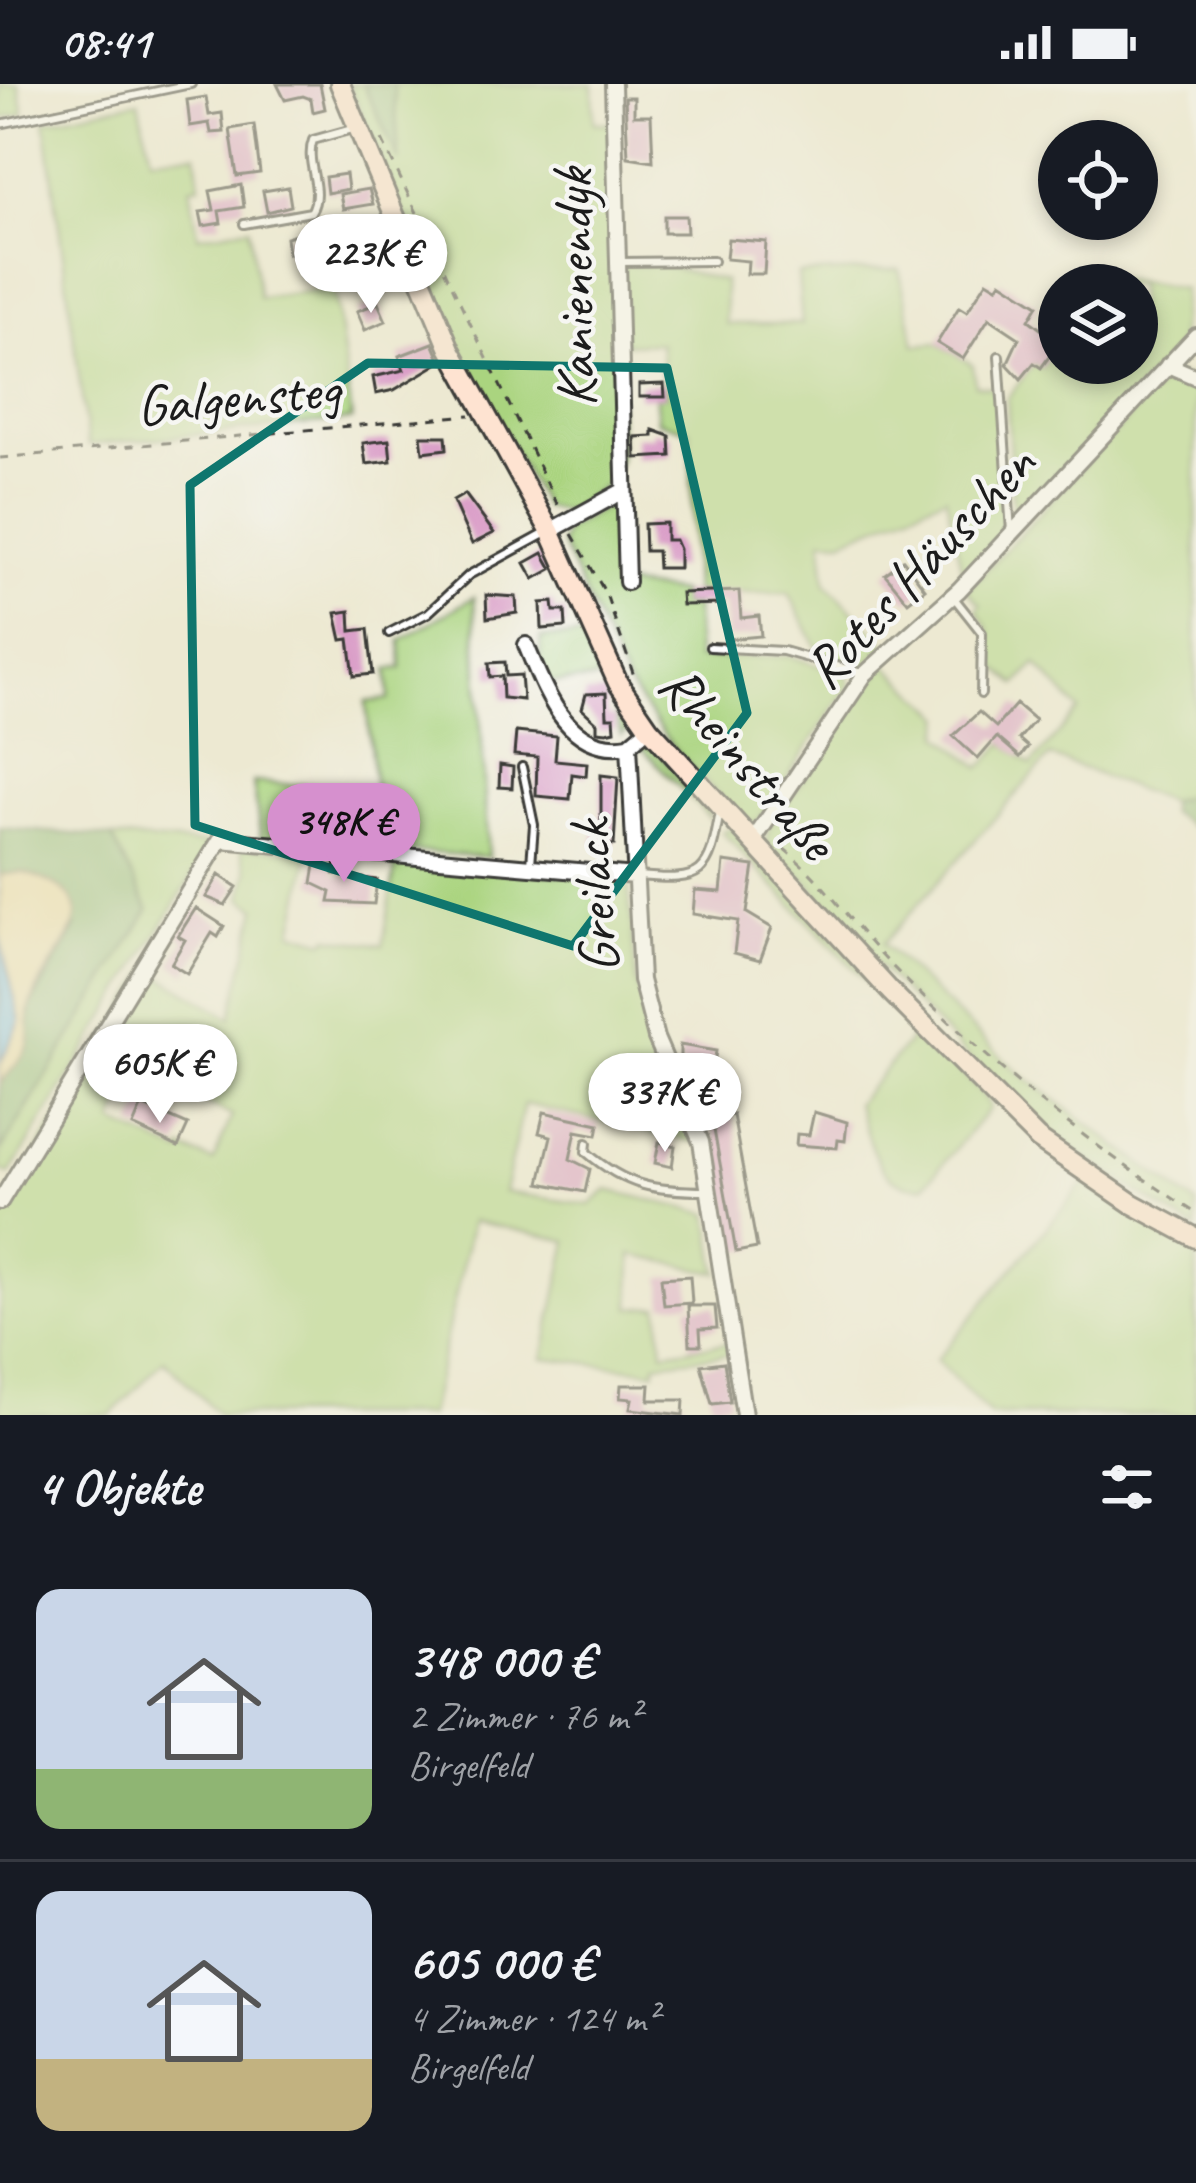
<!DOCTYPE html>
<html lang="de">
<head>
<meta charset="utf-8">
<style>
	:root { --surface:#171b24; --page:#20242c; --text:#f1f3f6; --muted:#9ea1a6; --line:#363941; --accent:#d690ce }
	body { margin:0; font-family:Caveat,sans-serif; background:var(--page); color:var(--text); height:100vh; display:flex; flex-direction:column; font-size:45px; white-space:nowrap }
	* { box-sizing:border-box; margin:0 }
	p { font-size:39px; color:var(--muted) }
	.icon { flex:none; width:66px; height:66px; fill:none; stroke:currentColor; stroke-width:2; stroke-linecap:round; stroke-linejoin:round }
	.map { position:relative; height:1331px; overflow:hidden }
	.panel { display:flex; flex-direction:column; background:var(--surface); flex:1 }
	.panel>* { flex:none }
	.buttons { position:absolute; left:1038px; top:36px; display:grid; gap:24px }
	.buttons a { display:grid; place-items:center; width:120px; height:120px; border-radius:50%; background:var(--surface); box-shadow:0 6px 18px #0003; font-size:60px }
	.price { position:absolute; translate:-50% -102px; padding:0 27px; border-radius:42px; background:#fff; color:#222; font-size:39px; line-height:78px; filter:drop-shadow(0 3px 6px #0008) }
	.price::after { content:''; position:absolute; left:50%; top:72px; width:36px; height:27px; margin-left:-18px; background:inherit; clip-path:polygon(0 0,100% 0,50% 100%) }
	.price.on { background:var(--accent); color:#111 }
	ul { padding:0; list-style:none }
	li { display:flex; align-items:center; gap:36px; height:300px; padding:0 36px }
	li+li { border-top:3px solid var(--line) }
	li span { display:grid; place-items:center; flex:none; width:336px; height:240px; border-radius:24px; color:#555 }
	li>.icon { margin-inline-start:auto }
	span .icon { width:144px; height:144px; fill:#fffc; stroke-width:1 }
	li b { font-size:51px }
	h2 { display:flex; justify-content:space-between; align-items:center; height:144px; padding:0 36px; font-size:51px }
	.status { display:flex; justify-content:space-between; align-items:center; height:84px; padding:0 60px; background:var(--surface); direction:ltr }
	.status svg { height:33px; fill:currentColor }
	.map>svg:first-child { display:block }
	.green { fill:#aad47f; stroke:#63784e; stroke-width:3 }
	.forest { fill:#87b66e; stroke:#526945; stroke-width:3 }
	.sand { fill:#eeda9e; stroke:#857b5d; stroke-width:3 }
	.water { fill:#71bae9; stroke:#466b82; stroke-width:3 }
	.building { fill:#d99ac6 }
	.lines { fill:none; stroke-linecap:round; stroke-linejoin:round }
	.lane-casing { stroke:#3b3b37; stroke-width:12 }
	.street-casing { stroke:#3b3b37; stroke-width:20 }
	.secondary-casing { stroke:#3b3b37; stroke-width:24 }
	.path { stroke:#3b3b37; stroke-width:3; stroke-dasharray:9 9; stroke-linecap:butt }
	.lane { stroke:#fff; stroke-width:6 }
	.street { stroke:#fff; stroke-width:14 }
	.secondary { stroke:#fee3d1; stroke-width:18 }
	.marked { fill:none; stroke:#0f766e; stroke-width:9; stroke-linejoin:round }
	.labels { text-anchor:middle; dominant-baseline:central; stroke-width:9; stroke-linejoin:round; paint-order:stroke }
	.street-label { font-size:57px; fill:#1c1c1c; stroke:#f6f6f2 }
</style>
</head>
<body>
<div class="status"><b>08:41</b><svg viewBox="0 0 49 12"><path d="M0 12V9h3v3zM5 12V6h3v6zM10 12V3h3v9zM15 12V0h3v12zM26 1h20v11H26zM47 4h2v5h-2z"/></svg></div>
<div class="map">
<svg width="1196" height="1331" viewBox="0 0 1196 1331">
	<rect width="100%" height="100%" fill="#f6f6f2"/>
	<filter id="ink" filterUnits="userSpaceOnUse"><feTurbulence type="fractalNoise" baseFrequency=".00833" numOctaves="2"/><feDisplacementMap in="SourceGraphic" scale="24" xChannelSelector="R" yChannelSelector="G"/><feConvolveMatrix kernelMatrix="1 2 1 2 8 2 1 2 1" color-interpolation-filters="sRGB"/></filter>
	<filter id="wash" filterUnits="userSpaceOnUse"><feTurbulence type="fractalNoise" baseFrequency=".004" numOctaves="4" result="noise"/><feDisplacementMap in="SourceGraphic" scale="48" xChannelSelector="R" yChannelSelector="G"/><feGaussianBlur stdDeviation="2.7" result="paint"/><feColorMatrix in="noise" values="0 0 0 0 0 0 0 0 0 0 0 0 0 0 0 0 0 1.4 0 .05"/><feComposite in="paint" operator="in"/></filter>
	<g filter="url(#wash)">
		<rect width="100%" height="100%" fill="#ede9d2"/>
		<path class="green" d="M0,0H19L24,30L0,35Z
			M349,0H363L398,73L394,0H593L594,39H611L620,372L612,396L569,428L544,423L464,276Z
			M139,17L151,73L196,69L200,101L190,103L198,152L249,143L259,214L334,204L352,336L88,361L45,37Z
			M622,181L665,182L724,197L726,240H802L798,190L899,185L915,261L937,259L973,281L975,301L998,304L1005,446L963,492L946,412L842,456L822,455L826,500L886,560L862,586L822,574L789,509H694L690,346L657,337L656,313L665,312L660,259L623,260Z
			M1106,192L1183,205L1179,261L1019,432L1013,427L1007,314L1034,279L1041,284L1059,260V279H1137V201H1100Z
			M1171,289L1196,297V709L1169,718L1050,672L883,860L1018,988L1196,1120V1146L1035,1041L870,873L810,800L766,762L769,744L885,580L944,633L941,651L981,684L1004,659L1031,681L1079,626L1036,580L1017,601L994,582L989,546L977,526L981,521L967,506Z
			M608,422L622,428L623,501L681,509L682,521H695L697,575L790,572L847,591L850,600L758,737L746,740L676,667L627,600L561,459L566,446Z
			M474,513L488,773L353,763L352,729L320,726L305,759L261,755L253,698L375,706L366,618L389,615L388,585L402,584L401,556Z
			M588,552L630,631V645L621,651L607,595L547,599L539,582L541,554Z
			M643,655C657,662 689,709 709,725L710,735L642,664L634,667Z
			M730,743L987,1016L990,1024L924,1102C875,1105 872,1059 856,1020L910,956V943L722,748Z
			M112,753L206,760L209,765L10,1090L0,1087V1068L149,826Z
			M240,763L310,768L293,848L326,857L328,853L383,861L396,777L628,796L636,898L695,1058L524,1020L504,1108L590,1121L608,1106L709,1130L718,1189L632,1171L631,1224L659,1222L663,1268L728,1259L730,1270L656,1279L655,1287L543,1274L568,1157L472,1137L429,1331H219L164,1276L111,1331H0V1127L94,974L133,993L114,1039L181,1069L183,1065L213,1077L232,1032L106,969L103,960L149,885L231,934L257,824L242,814L248,787Z
			M1084,1099L1196,1164V1331H990L936,1276Z"/>
		<path class="forest" d="M363,0H394L399,77Z
			M1196,709V746L1169,728V718Z
			M0,744L112,753L149,826L0,1068V1000L28,963L30,923L76,843L22,788L0,791Z"/>
		<path class="sand" d="M22,788C130,819 46,864 30,924C27,936 32,951 28,962C24,975 8,989 0,1000V980L20,937L0,853V791Z"/>
		<path class="water" d="M0,853L20,937L0,980Z"/>
		<g id="blocks">
			<path class="building" d="M277,0H320L325,25L313,28L311,15L303,12L285,16Z
				M206,13L209,31L222,29L224,48L211,49L209,39L190,42L187,16Z
				M625,13H634V31H651L653,77L628,73Z
				M254,41L260,89L237,92L230,45Z
				M346,90L348,105L327,109L325,93Z
				M241,101L244,123L219,127L221,139L203,142L200,128L214,126L210,107Z
				M288,103L291,122L267,128L263,107Z
				M369,105L373,120L343,125L340,110Z
				M664,132H686L687,149H664Z
				M377,137L385,157L357,169L352,157L340,162L335,150Z
				M317,143L319,168L288,170L286,153Z
				M728,155L766,158L764,190H747L748,177L726,175Z
				M987,197L997,203L1001,197L1038,221L1029,236L1059,259L1041,284L1034,279L1021,295L1007,280L1019,254L989,234L963,275L937,259L959,223L967,228Z
				M378,219L386,237L365,246L357,227Z
				M433,259L441,278L394,306L376,310L373,293L404,286L399,272Z
				M664,300L665,313H639V301Z
				M653,346L670,352L671,372L636,374L635,353L653,352Z
				M421,352H446L447,365L423,368Z
				M389,356L391,377L366,380L363,359Z
				M465,410L494,449L472,460L453,417Z
				M666,439V456H675L679,465V484H658L657,467H645L644,440Z
				M543,469L552,485L534,495L525,479Z
				M903,476L925,505L908,518L885,490Z
				M739,507L741,534L759,532L761,552L727,555L724,520L682,521L681,509Z
				M486,511L516,513L517,529L487,534Z
				M553,518L554,527H565L566,543L542,545L541,519Z
				M350,527L351,547L368,545L373,590L354,592L349,555L342,556L336,529Z
				M505,578L506,592L521,591L523,616L503,614L502,592L490,593L489,579Z
				M606,609L607,633H614L615,646L607,648L597,647V639L582,625L586,610Z
				M1016,620L1035,636L1019,655L1028,663L1020,673L997,653L978,675L953,652L979,628L996,643Z
				M516,648L557,652L555,676L587,679L586,692L572,690L570,715L536,712L537,673L514,671Z
				M500,681L513,683L512,704L499,703Z
				M601,691L618,693L614,761L594,760L596,741H601Z
				M322,736L338,737L337,755L320,753Z
				M316,776L336,777L334,790L377,796L374,820L329,818L331,808L312,799Z
				M724,778L754,782L747,829L772,844L760,876L734,869L738,837L693,830L695,806L721,808Z
				M219,791L237,803L225,821L206,813Z
				M196,824L224,842L218,853L212,849L187,890L171,880L185,856L178,852Z
				M680,961L716,967L710,1004L697,1002L700,985L680,981Z
				M142,1021L188,1041L178,1063L133,1042Z
				M544,1028L599,1040L597,1051L576,1047L570,1075L590,1085L585,1108L540,1099L551,1052L539,1049Z
				M814,1028L847,1038L845,1057L838,1056L837,1064L796,1061L797,1050L809,1051Z
				M733,1031L757,1164L736,1168L712,1035Z
				M659,1058L675,1062L672,1083L655,1079Z
				M690,1192L692,1219L664,1221L661,1194Z
				M688,1222H715L717,1244L700,1245L701,1261H690Z
				M724,1278L730,1318L712,1320L701,1281Z
				M621,1301H650L649,1316H684L683,1331L630,1325L632,1315L620,1314Z"/>
		</g>
	</g>
	<g filter="url(#ink)">
		<use href="#blocks" fill-opacity="0" stroke="#3b3b37" stroke-width="3"/>
		<g class="lines">
			<defs>
				<path id="lane" d="M0,40L191,0
					M244,140L311,128C325,105 304,80 313,56L356,44
					M620,178L713,177
					M999,272L1011,448
					M955,515L982,549L981,610
					M389,549L428,529L469,491L546,449
					M710,563L783,567L865,590
					M522,683L534,741L531,780
					M638,792C704,798 709,792 720,727
					M95,965L155,999
					M587,1059L586,1068C627,1103 654,1107 708,1107"/>
				<path id="street" d="M613,0L627,498
					M1168,281L1196,293
					M550,447L623,407
					M526,561C546,609 568,672 629,661
					M649,644L629,661L641,896L656,954L701,1058L744,1331
					M753,757L865,590L959,506L1196,252
					M0,1118L220,756L635,792"/>
				<path id="secondary" d="M340,0L450,265L550,447L618,599L649,644L891,908L1038,1055L1131,1119L1196,1154"/>
			</defs>
			<use href="#lane" class="lane-casing"/>
			<use href="#street" class="street-casing"/>
			<use href="#secondary" class="secondary-casing"/>
			<path class="path" d="M382,56L560,426
				M0,374L470,331
				M572,450L606,510L635,595
				M783,764C825,798 852,841 889,879C982,973 1083,1058 1196,1129"/>
			<use href="#lane" class="lane"/>
			<use href="#street" class="street"/>
			<use href="#secondary" class="secondary"/>
		</g>
	</g>
	<path d="M0 0H1196V1331H0ZM368,279L667,284L747,629L573,862L195,741L190,401Z" fill="#ede9d2" fill-opacity=".55" fill-rule="evenodd"/>
	<path class="marked" d="M368,279L667,284L747,629L573,862L195,741L190,401Z"/>
	<g class="labels">
		<g class="street-label">
			<text transform="translate(574 204) rotate(-91)">Kanienendyk</text>
			<text transform="translate(238 313) rotate(-5)">Galgensteg</text>
			<text transform="translate(919 482) rotate(-47)">Rotes Häuschen</text>
			<text transform="translate(748 678) rotate(49)">Rheinstraße</text>
			<text transform="translate(594 813) rotate(-94)">Greilack</text>
		</g>
	</g>
</svg>
<div class="buttons">
<a><svg class="icon" aria-label="locate" viewBox="0 0 24 24"><circle cx="12" cy="12" r="6"/><path d="M12 2v4M12 18v4M2 12h4M18 12h4"/></svg></a>
<a><svg class="icon" aria-label="layers" viewBox="0 0 24 24"><path d="M12 4l9 5-9 5-9-5zM3 14l9 5 9-5"/></svg></a>
</div>
<b class="price" style="left:371px;top:232px">223K €</b>
<b class="price on" style="left:344px;top:801px">348K €</b>
<b class="price" style="left:160px;top:1042px">605K €</b>
<b class="price" style="left:665px;top:1071px">337K €</b>
</div>
<section class="panel">
<h2>4 Objekte<svg class="icon" aria-label="filters" viewBox="0 0 24 24"><path d="M4 7h16M4 17h16"/><circle cx="9" cy="7" r="2"/><circle cx="15" cy="17" r="2"/></svg></h2>
<ul>
<li><span style="background:linear-gradient(#c9d6e8 75%,#8fb573 0)"><svg class="icon" aria-label="home" viewBox="0 0 24 24"><path d="M3 11l9-7 9 7M6 9v11h12V9"/></svg></span><div><b>348 000 €</b><p>2 Zimmer · 76 m²</p><p>Birgelfeld</p></div></li>
<li><span style="background:linear-gradient(#c9d6e8 70%,#c2b280 0)"><svg class="icon" aria-label="home" viewBox="0 0 24 24"><path d="M3 11l9-7 9 7M6 9v11h12V9"/></svg></span><div><b>605 000 €</b><p>4 Zimmer · 124 m²</p><p>Birgelfeld</p></div></li>
</ul>
</section>
</body>
</html>
